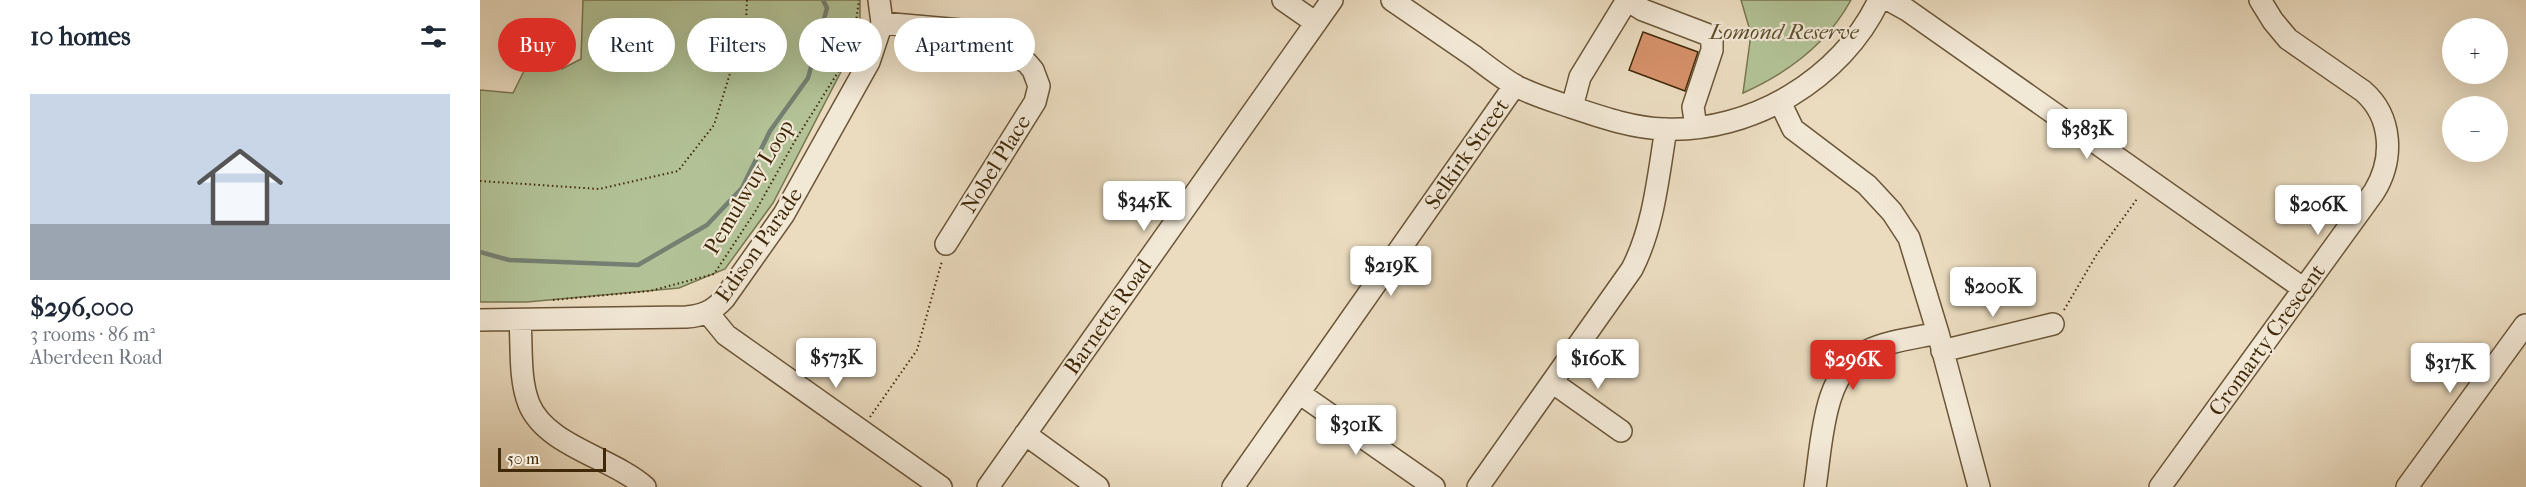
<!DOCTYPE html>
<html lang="en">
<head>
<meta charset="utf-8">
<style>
	:root { --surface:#fff; --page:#f6f6f7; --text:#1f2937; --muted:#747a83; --accent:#d93025 }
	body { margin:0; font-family:"IM FELL French Canon",serif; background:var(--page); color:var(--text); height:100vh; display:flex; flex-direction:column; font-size:22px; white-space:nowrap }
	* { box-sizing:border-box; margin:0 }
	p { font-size:20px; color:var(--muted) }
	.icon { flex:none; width:33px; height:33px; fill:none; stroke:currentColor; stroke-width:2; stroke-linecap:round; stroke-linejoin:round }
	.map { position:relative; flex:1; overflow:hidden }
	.side { display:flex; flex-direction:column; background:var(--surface); width:480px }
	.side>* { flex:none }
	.top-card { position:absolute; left:18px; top:18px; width:570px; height:54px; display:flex; gap:12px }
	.fabs { position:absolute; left:1962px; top:18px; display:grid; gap:12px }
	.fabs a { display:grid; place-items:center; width:66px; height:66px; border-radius:50%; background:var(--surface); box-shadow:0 6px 24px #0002; font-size:30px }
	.scale { position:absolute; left:18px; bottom:15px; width:108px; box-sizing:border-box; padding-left:6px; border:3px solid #402909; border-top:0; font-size:16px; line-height:21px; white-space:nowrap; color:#402909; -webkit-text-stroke:4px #f2e8d6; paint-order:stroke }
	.price { position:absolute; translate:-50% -51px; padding:0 14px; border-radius:6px; background:#fff; color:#222; font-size:20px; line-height:39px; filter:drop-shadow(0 2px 3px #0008) }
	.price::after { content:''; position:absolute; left:50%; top:36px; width:18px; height:14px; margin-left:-9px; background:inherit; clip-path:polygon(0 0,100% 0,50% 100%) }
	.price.on { background:var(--accent); color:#fff }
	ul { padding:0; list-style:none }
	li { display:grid; align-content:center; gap:12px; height:318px; padding:0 30px }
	li span { display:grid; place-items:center; height:186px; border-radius:0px; color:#555 }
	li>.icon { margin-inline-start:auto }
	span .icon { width:108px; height:108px; fill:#fffc; stroke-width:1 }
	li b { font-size:26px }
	h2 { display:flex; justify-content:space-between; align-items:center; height:72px; padding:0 30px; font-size:26px }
	.pill { padding:0 21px; border-radius:27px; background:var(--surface); box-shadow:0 6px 24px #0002; font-size:21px; line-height:54px }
	.pill.on { background:var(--accent); color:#fff }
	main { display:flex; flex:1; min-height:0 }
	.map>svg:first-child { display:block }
	.green { fill:#b2c296; stroke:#797650; stroke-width:1.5 }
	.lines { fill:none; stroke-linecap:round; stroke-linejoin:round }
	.stream { stroke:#758072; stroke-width:4.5 }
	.building { fill:#d6916b; stroke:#402909; stroke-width:1.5 }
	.minor-casing { stroke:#6b5637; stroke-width:24 }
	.path { stroke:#402909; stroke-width:2; stroke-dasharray:1.5 3; stroke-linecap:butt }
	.minor { stroke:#f2e8d6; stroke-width:21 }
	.labels { text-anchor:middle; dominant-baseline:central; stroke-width:4.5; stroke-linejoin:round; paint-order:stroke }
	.park-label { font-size:22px; font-style:italic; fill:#5c4f2c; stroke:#f2e8d6 }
	.street-label { font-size:22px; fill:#402909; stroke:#f2e8d6 }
</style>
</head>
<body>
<main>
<section class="side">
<h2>10 homes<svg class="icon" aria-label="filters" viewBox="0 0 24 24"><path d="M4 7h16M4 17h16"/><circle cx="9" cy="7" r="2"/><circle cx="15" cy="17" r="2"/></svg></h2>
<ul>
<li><span style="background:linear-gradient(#c9d6e8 70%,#9aa5b1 0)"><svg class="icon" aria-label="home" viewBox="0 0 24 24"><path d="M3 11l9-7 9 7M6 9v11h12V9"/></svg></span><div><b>$296,000</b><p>3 rooms · 86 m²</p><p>Aberdeen Road</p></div></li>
</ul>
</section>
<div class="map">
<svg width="2046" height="487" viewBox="0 0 2046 487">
	<rect width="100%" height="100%" fill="#ebdcc0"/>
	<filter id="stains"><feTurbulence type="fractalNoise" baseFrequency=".00333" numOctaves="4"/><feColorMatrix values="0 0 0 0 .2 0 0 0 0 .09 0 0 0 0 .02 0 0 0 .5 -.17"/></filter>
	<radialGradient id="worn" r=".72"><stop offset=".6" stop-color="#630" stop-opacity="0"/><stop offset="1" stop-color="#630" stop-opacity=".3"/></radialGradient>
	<path class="green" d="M103,0H380V35L293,203L245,269L199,288L47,302H0V90L33,93L62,35L82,69L101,59Z
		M1261,0H1371C1347,44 1308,73 1263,93L1271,34Z"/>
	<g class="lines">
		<path class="stream" d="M0,252L29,260L158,265L227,225L262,188L290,131L328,78L347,8L343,0"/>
	</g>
	<path class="building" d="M1163,32L1218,52L1205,91L1149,70Z"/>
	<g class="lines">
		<defs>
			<path id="minor" d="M803,0L836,23
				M912,0C940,19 967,38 995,57C1008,67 1022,78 1036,86C1053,95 1073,101 1091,107C1121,117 1152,128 1184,129C1271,133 1362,79 1399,0
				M1147,0L1163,10L1226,34L1232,39V50L1213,107L1216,127
				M1409,0L1427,10L1824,289
				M402,23L492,31L505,36L547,63L553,70L559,86L555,102L466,244
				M1300,102L1313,129L1387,185L1412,212L1429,238L1458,333L1499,487
				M1092,107L1100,77L1147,0
				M228,313L246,335L461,487
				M0,320L206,317C222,316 233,311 244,299L304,214L389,62L402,23L399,0
				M40,321C42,348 39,379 49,404C66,446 133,458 165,487
				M1462,351L1573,324
				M1072,382L1141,431
				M819,393L954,487
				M545,434L618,487
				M508,487L852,0
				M753,487L1035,85
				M998,487L1152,269C1174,226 1178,177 1186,129
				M1335,487C1342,445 1342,371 1387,351C1408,341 1435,338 1458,333
				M1680,487L1894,192C1914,160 1913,117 1883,91L1808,39L1793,21L1780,0
				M1927,487L2045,325"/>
		</defs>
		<use href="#minor" class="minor-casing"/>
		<path class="path" d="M0,181L119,189L198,171L234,125L266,22L267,0
			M73,300L170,291L234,274L275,212L316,139L372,50L379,0
			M1584,310L1617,254L1657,199
			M390,417L437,350L462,261"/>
		<use href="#minor" class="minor"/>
	</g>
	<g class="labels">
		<g class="park-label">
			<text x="1304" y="32">Lomond Reserve</text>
		</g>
		<g class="street-label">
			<text transform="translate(987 154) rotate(-55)">Selkirk Street</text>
			<text transform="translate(516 164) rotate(-58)">Nobel Place</text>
			<text transform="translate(269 187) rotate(-59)">Pemulwuy Loop</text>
			<text transform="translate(279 245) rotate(-55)">Edison Parade</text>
			<text transform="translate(628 317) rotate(-55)">Barnetts Road</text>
			<text transform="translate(1787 340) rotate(-54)">Cromarty Crescent</text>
		</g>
	</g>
	<rect width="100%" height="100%" filter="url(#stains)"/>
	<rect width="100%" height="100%" fill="url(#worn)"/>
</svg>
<div class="fabs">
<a>+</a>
<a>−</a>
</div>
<div class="scale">50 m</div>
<b class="price" style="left:1607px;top:160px">$383K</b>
<b class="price" style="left:664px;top:232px">$345K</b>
<b class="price" style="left:1838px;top:236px">$206K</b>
<b class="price" style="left:911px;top:297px">$219K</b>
<b class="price" style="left:1513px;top:318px">$200K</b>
<b class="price" style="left:356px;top:389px">$573K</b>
<b class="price" style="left:1118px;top:390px">$160K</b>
<b class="price on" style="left:1373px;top:391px">$296K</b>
<b class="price" style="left:1970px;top:394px">$317K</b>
<b class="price" style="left:876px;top:456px">$301K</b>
<div class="top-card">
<a class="pill on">Buy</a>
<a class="pill">Rent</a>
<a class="pill">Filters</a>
<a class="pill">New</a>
<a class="pill">Apartment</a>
</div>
</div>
</main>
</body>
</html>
